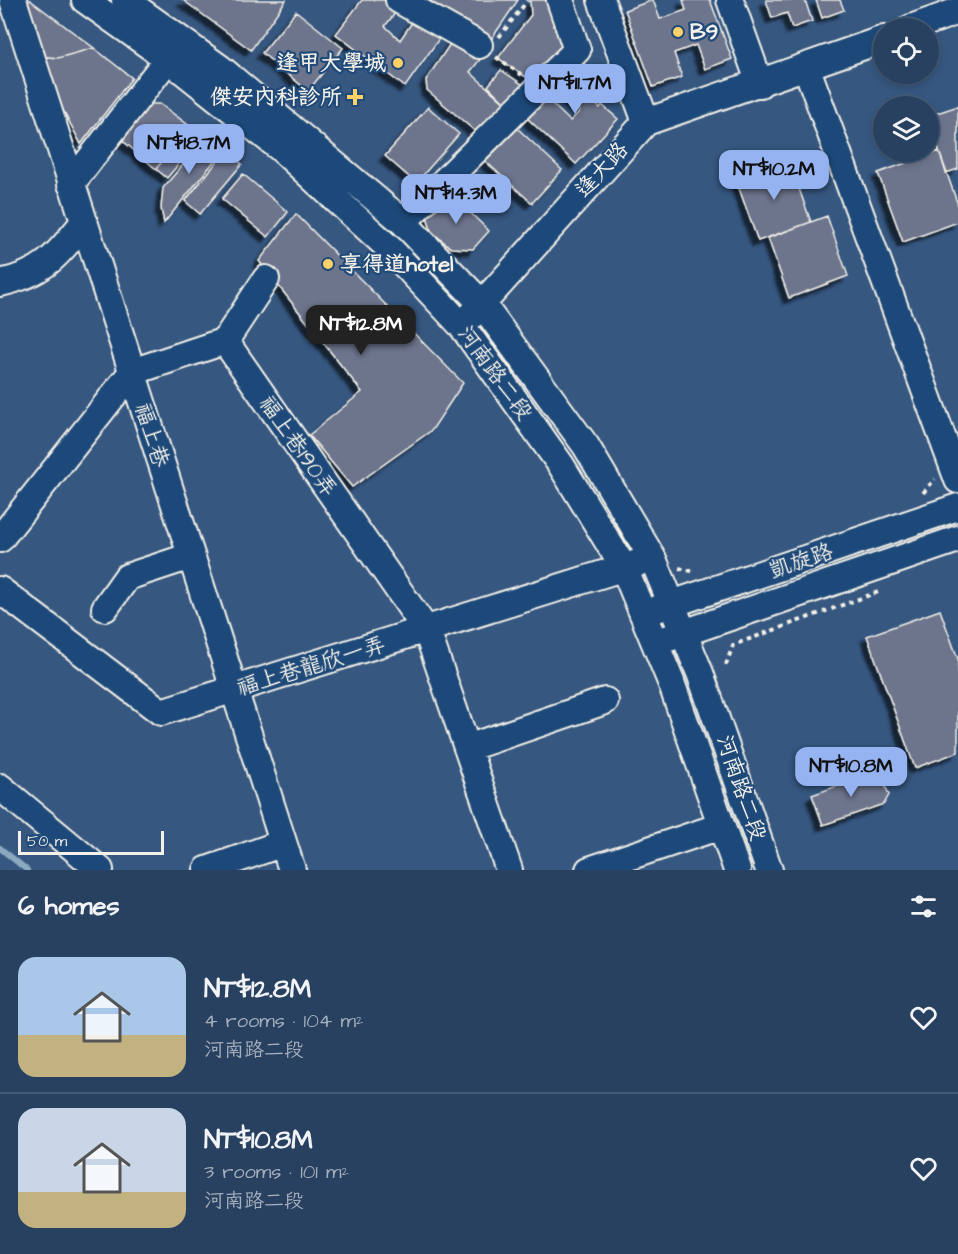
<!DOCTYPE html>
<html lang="en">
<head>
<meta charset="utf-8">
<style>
	:root { --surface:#284160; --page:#344c69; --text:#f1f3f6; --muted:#a5afbd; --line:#445a75; --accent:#95b2f1 }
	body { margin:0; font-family:"Architects Daughter","LXGW WenKai TC",sans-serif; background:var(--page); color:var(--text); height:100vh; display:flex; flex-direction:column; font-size:22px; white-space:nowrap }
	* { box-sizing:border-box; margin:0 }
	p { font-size:20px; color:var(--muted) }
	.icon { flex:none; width:33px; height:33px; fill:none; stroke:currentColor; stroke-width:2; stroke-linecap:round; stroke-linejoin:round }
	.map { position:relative; height:870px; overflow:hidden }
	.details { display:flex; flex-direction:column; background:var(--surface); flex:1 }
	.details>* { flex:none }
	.buttons { position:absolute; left:873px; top:18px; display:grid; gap:12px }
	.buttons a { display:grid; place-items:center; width:66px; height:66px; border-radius:50%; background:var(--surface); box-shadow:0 3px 9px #0003,0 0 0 2px var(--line); font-size:30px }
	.scale { position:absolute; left:18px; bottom:15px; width:146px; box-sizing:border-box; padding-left:6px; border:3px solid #f4f1e8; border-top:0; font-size:16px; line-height:21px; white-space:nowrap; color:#f4f1e8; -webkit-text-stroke:4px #1f4a7a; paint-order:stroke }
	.price { position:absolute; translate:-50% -51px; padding:0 14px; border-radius:12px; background:var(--accent); color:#111; font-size:20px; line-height:39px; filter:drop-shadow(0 2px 3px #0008) }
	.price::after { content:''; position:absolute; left:50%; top:36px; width:18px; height:14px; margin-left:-9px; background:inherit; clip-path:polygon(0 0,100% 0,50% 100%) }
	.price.current { background:#222; color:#fff }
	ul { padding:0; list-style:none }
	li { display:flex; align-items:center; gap:18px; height:150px; padding:0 18px }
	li+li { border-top:2px solid var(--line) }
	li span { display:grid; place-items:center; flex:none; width:168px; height:120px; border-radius:18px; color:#555 }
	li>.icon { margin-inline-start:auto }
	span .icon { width:72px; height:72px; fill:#fffc; stroke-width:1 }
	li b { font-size:26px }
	h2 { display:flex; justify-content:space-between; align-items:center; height:72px; padding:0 18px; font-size:26px }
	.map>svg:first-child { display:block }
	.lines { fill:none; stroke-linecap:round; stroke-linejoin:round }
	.stream { stroke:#8caabf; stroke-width:6 }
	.building { fill:#6d758d; stroke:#f4f1e8; stroke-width:1.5; filter:url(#shadow) }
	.minor-casing { stroke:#f4f1e8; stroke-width:30 }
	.path { stroke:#f4f1e8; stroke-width:4; stroke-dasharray:4.5 4.5; stroke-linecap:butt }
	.minor { stroke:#1f4a7a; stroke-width:26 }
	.poi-dot { fill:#ffd166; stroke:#1f4a7a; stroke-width:2 }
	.labels { text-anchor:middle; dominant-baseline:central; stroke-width:4.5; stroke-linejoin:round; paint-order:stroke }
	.poi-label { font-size:22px; font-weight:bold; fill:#f4f1e8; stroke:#1f4a7a; text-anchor:start }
	.street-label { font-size:22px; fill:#f4f1e8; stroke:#1f4a7a }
</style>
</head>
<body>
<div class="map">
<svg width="958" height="870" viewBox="0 0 958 870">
	<defs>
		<filter id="shadow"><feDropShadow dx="-5.5" dy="5.5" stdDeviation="1.5" flood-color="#0009"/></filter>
	</defs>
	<rect width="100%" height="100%" fill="#365780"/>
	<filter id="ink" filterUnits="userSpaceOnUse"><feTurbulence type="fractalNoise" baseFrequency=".0167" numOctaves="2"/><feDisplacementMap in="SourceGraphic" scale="12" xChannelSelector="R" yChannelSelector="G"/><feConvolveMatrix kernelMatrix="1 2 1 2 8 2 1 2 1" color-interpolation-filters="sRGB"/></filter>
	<g filter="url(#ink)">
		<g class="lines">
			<path class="stream" d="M0,848L27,870"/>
		</g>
		<path class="building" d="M22,0H30L94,48L58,58L40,56Z
			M183,0H286L251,50Z
			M362,0H389L400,7L385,26L400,40L415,18L441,36L405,87L336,34Z
			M424,0H518L490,41Z
			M530,0H565L575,33L532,81L498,58L531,15Z
			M653,0L660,19L686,10L683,0H710L732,59L705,69L696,45L674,53L682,77L653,87L625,10Z
			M766,0H805L812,21L792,28L787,13L772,18Z
			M816,0H840L844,10L822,18Z
			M296,11L343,48L308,91L262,53Z
			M454,38L482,57L470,72L509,107L483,138L427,90L426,80Z
			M94,48L132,78L81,144L60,104L40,56L58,58Z
			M581,61L605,83L590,99L600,108L602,105L618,119L576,164L526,117L545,97L570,121L580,111L555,87Z
			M501,70L526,87L509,107L488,86Z
			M145,104H160L191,127L156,169L116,135Z
			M958,106V169L946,173L928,116Z
			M428,107L459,134L416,183L385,156Z
			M191,127L202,136L167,178L156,169Z
			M516,127L562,170L532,203L485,161Z
			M209,134L225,148L164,223L161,208L163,188Z
			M226,151L242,164L200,214L185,201Z
			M939,151L958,205V222L903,242L878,173Z
			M789,161L811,222L758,241L736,180Z
			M243,174L288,212L268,237L222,199Z
			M451,194L489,231L473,249L451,248L431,231L427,215Z
			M296,214L463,383L432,430L352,487L309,435L362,392L259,261Z
			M827,216L848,276L789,298L768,238Z
			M940,610L958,659V752L915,768L867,636Z
			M874,773L882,777L889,795L884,804L823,825L812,795Z"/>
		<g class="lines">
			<defs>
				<path id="minor" d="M13,0L292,870
					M85,0L168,59L280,148L390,249L462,326L561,465L624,568L671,682L737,870
					M125,0L220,68L403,222L482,304L586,446L653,559L700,673L769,870
					M399,0L479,45
					M601,0L646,122
					M730,0L760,84
					M911,28L958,11
					M806,66L958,480
					M71,184L177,47
					M403,222L577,50L560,0
					M0,283C43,274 57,256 83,223
					M471,316L646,122L884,39
					M225,341L266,279
					M0,539L132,372L225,341L427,631L509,870
					M0,590L161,712L638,563
					M105,608L127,577L191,556
					M657,609L958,507
					M669,638L958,539
					M467,748L605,701
					M0,787L100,870
					M207,870L283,843
					M589,870L721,826"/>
			</defs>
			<use href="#minor" class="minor-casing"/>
			<path class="path" d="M499,37L528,0
				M496,57L522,75
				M923,493L935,479
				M679,568L695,572
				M726,665L733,645L878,592"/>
			<use href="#minor" class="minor"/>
		</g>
	</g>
	<g class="poi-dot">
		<circle cx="678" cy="32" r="6"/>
		<circle cx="398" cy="63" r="6"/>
		<path d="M352 88h6v6h6v6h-6v6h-6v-6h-6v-6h6z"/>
		<circle cx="328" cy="264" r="6"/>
	</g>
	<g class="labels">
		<g class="poi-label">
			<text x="690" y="32">B9</text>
			<text x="386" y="63" text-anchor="end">逢甲大學城</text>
			<text x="342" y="97" text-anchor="end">傑安內科診所</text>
			<text x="340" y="264">享得道hotel</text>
		</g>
		<g class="street-label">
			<text transform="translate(602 170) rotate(-48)">逢大路</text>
			<text transform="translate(495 373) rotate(54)">河南路二段</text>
			<text transform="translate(152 435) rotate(72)">福上巷</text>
			<text transform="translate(298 446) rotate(55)">福上巷190弄</text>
			<text transform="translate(801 561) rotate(-19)">凱旋路</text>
			<text transform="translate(311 666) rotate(-17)">福上巷龍欣一弄</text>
			<text transform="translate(741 788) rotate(71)">河南路二段</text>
		</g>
	</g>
</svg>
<div class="buttons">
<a><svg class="icon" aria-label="locate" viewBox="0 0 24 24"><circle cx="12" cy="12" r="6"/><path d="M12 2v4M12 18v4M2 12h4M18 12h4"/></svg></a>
<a><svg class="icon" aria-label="layers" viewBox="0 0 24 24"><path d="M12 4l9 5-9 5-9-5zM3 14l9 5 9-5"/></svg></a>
</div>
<div class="scale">50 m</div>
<b class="price" style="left:575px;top:115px">NT$11.7M</b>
<b class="price" style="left:189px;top:175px">NT$18.7M</b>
<b class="price" style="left:774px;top:201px">NT$10.2M</b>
<b class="price" style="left:456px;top:225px">NT$14.3M</b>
<b class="price current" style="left:361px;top:356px">NT$12.8M</b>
<b class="price" style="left:851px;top:798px">NT$10.8M</b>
</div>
<section class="details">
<h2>6 homes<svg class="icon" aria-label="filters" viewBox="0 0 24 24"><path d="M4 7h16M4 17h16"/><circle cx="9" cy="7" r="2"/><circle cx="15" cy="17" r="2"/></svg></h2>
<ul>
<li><span style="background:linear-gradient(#a9c7e8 65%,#c2b280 0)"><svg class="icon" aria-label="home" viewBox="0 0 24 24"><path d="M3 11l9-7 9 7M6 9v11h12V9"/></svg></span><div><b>NT$12.8M</b><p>4 rooms · 104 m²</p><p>河南路二段</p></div><svg class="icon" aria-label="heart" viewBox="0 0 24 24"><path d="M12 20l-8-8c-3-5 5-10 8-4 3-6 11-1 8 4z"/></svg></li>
<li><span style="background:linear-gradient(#c9d6e8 70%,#c2b280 0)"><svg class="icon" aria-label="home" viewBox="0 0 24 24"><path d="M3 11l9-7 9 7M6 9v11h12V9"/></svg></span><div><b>NT$10.8M</b><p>3 rooms · 101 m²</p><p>河南路二段</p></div><svg class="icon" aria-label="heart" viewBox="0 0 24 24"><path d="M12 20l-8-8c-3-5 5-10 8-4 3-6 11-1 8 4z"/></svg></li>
</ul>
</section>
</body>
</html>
